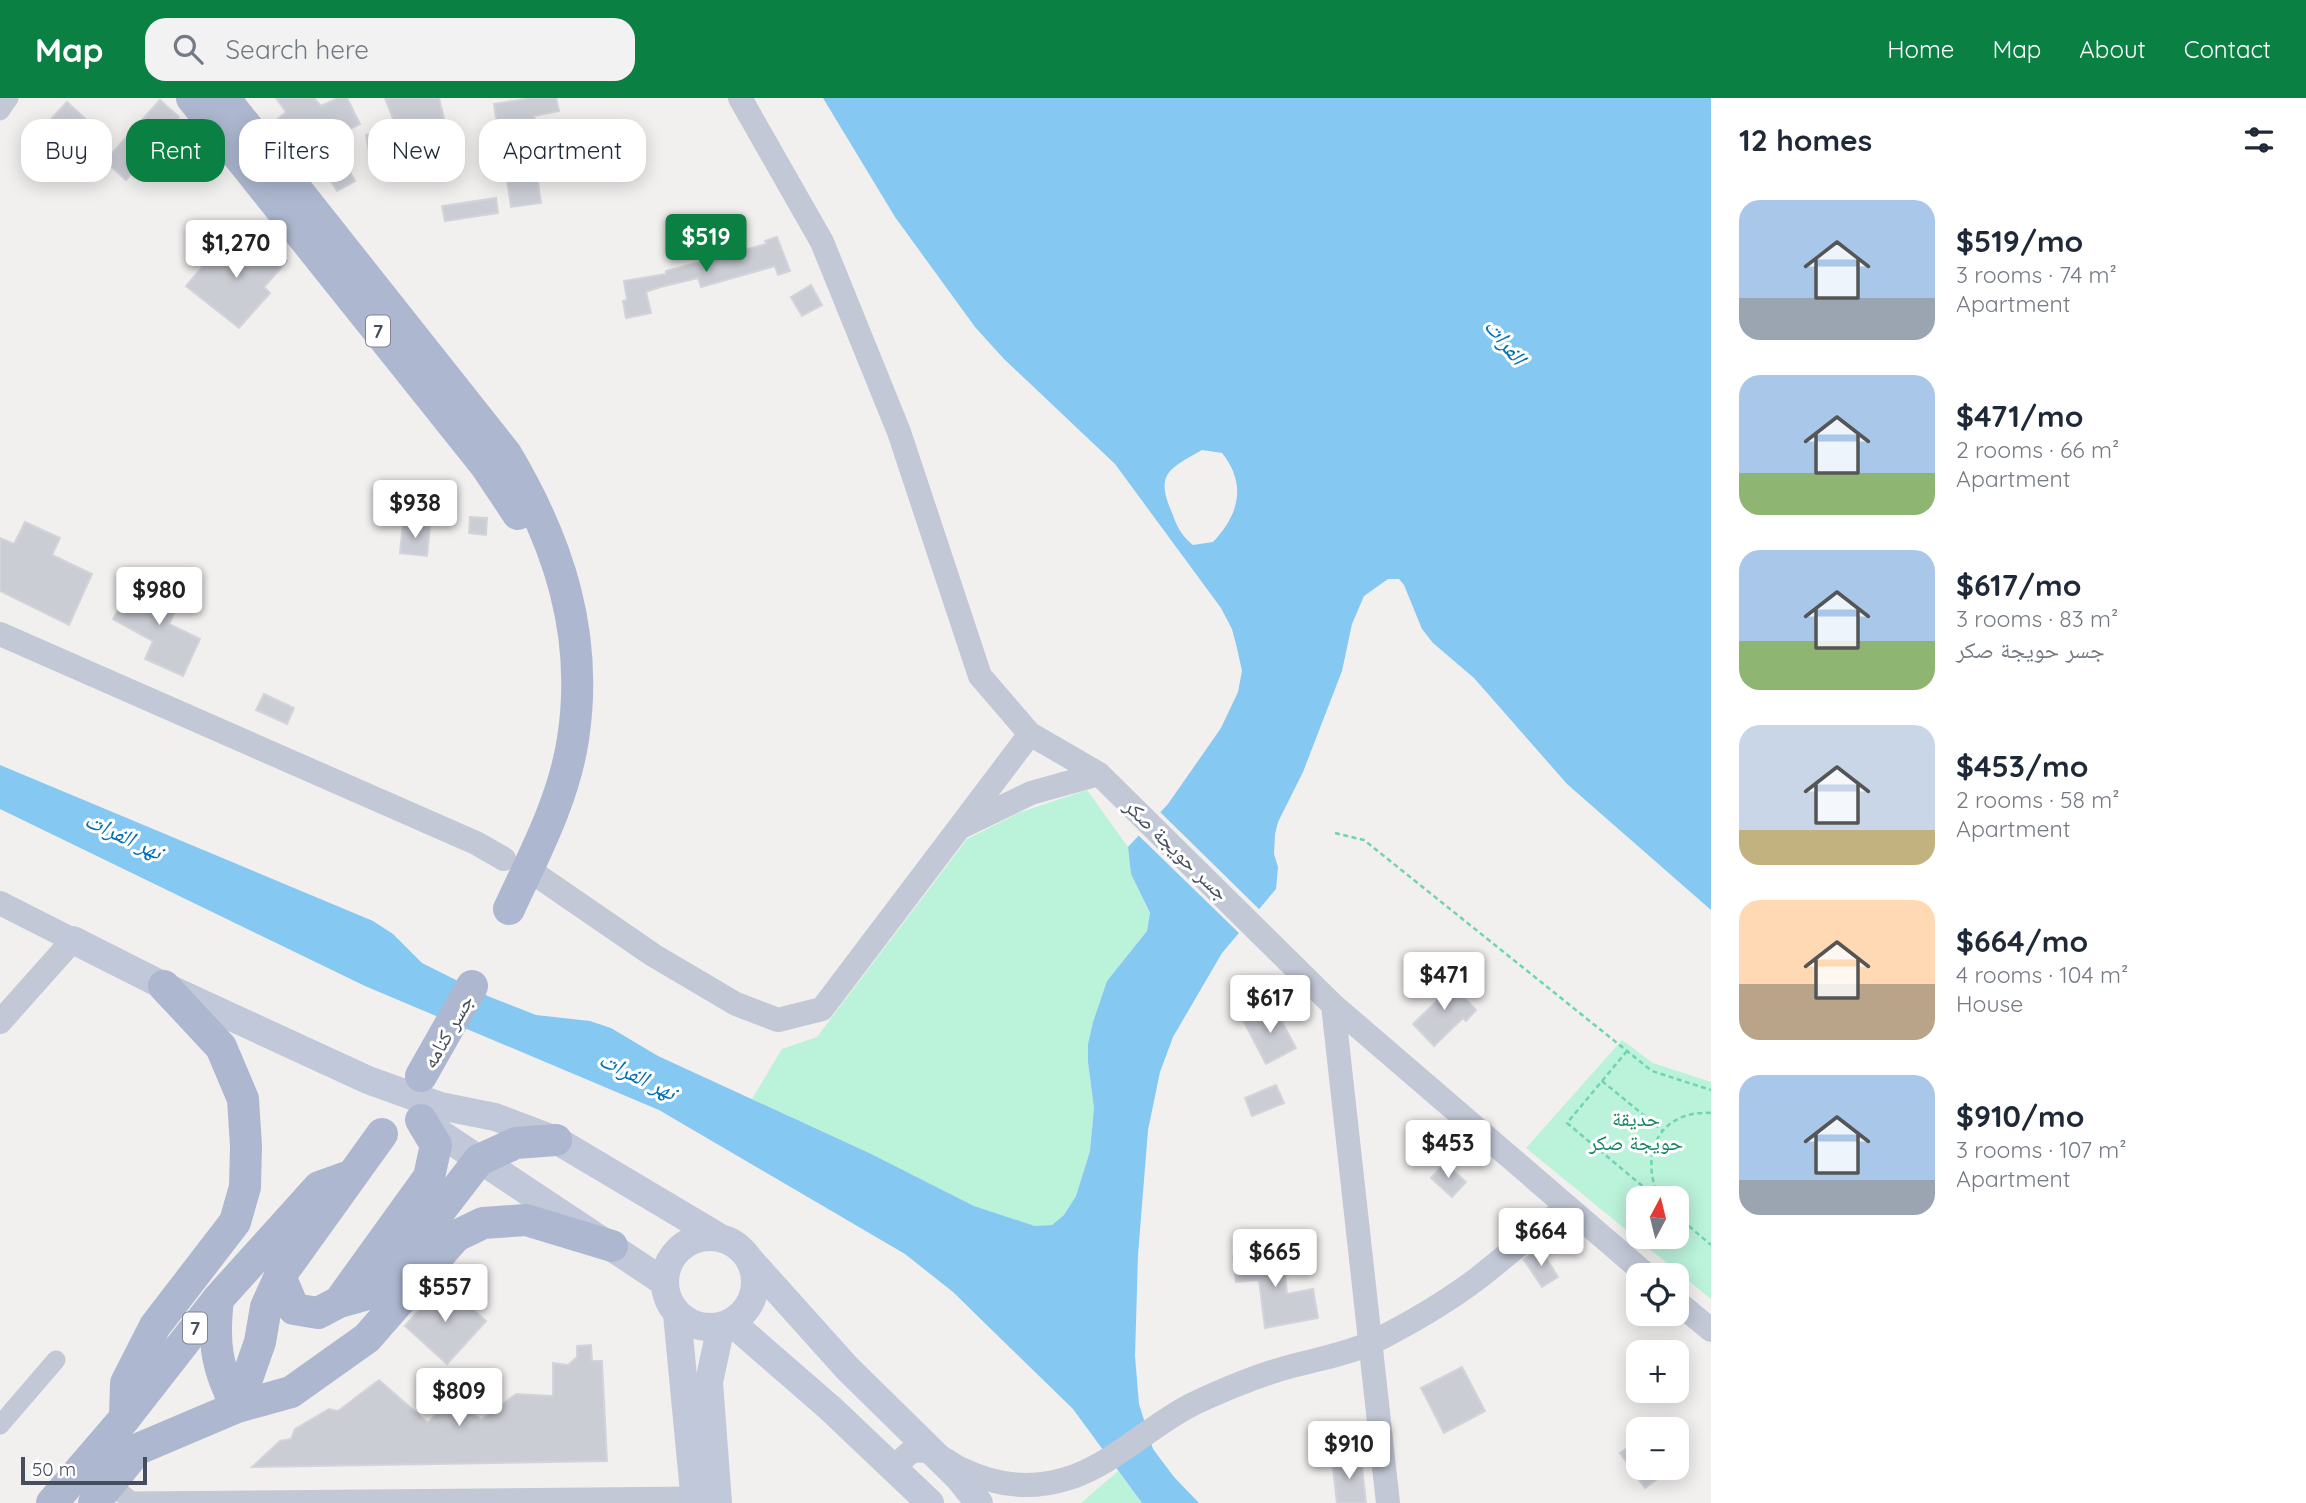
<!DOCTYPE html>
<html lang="en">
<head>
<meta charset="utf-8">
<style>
	:root { --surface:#fff; --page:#f2f2f3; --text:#1f2937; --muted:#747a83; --accent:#0b8043 }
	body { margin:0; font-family:Quicksand,"Noto Naskh Arabic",sans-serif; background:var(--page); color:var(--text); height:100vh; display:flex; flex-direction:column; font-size:26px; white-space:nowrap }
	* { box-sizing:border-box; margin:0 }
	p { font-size:23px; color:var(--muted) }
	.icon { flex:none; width:38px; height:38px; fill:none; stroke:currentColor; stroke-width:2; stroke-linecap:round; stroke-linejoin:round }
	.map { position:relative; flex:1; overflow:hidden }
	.drawer { display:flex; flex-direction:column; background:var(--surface); width:595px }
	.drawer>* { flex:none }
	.guide { position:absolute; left:21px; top:21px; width:665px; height:63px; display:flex; gap:14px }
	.needle { width:46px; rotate:7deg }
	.tools { position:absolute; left:1626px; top:1088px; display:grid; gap:14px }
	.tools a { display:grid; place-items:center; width:63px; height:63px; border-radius:14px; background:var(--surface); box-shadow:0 4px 18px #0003; font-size:35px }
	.scale { position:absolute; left:21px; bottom:18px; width:126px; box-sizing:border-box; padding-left:7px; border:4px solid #464e5e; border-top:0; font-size:19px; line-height:24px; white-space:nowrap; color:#464e5e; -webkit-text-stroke:5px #fff; paint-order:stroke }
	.price { position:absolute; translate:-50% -60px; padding:0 16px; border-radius:7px; background:#fff; color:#222; font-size:23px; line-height:46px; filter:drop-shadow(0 2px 4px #0008) }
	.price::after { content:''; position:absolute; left:50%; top:42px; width:21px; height:16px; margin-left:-10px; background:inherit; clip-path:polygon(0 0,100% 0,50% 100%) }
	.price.active { background:var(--accent); color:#fff }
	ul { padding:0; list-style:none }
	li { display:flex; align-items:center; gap:21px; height:175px; padding:0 28px }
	li span { display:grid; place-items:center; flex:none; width:196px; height:140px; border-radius:21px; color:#555 }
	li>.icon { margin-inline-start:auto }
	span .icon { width:84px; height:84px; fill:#fffc; stroke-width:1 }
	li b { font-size:30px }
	h2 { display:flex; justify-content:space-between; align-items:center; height:84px; padding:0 28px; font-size:30px }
	.tag { padding:0 24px; border-radius:21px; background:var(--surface); box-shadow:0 4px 18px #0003; font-size:24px; line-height:63px }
	.tag.active { background:var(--accent); color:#fff }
	header { display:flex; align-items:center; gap:42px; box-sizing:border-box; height:98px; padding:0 35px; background:var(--accent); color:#fff }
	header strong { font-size:33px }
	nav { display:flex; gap:38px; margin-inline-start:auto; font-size:24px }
	.search { width:490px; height:63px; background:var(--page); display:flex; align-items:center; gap:18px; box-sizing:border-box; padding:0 24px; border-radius:21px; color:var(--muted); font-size:26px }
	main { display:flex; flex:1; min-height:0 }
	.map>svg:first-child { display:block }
	.green { fill:#bbf2da; fill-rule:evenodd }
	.water { fill:#85c8f2; fill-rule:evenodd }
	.pier { fill:#f2efef }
	.building { fill:#cbcdd5; stroke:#d3d4db; stroke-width:2 }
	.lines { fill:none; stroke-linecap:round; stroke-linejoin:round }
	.path { stroke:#70d3b3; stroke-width:2.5; stroke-dasharray:5 3.5; stroke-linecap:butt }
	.minor { stroke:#c2c8d5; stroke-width:19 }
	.tertiary { stroke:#c2c8d5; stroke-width:24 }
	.secondary { stroke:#c0c8d9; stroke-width:28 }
	.primary { stroke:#adb8d0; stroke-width:32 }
	.labels { text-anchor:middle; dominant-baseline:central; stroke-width:6; stroke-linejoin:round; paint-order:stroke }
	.shield { fill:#fff; stroke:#7e838e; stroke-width:2 }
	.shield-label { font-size:19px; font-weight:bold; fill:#464e5e }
	.street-label { font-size:21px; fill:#464e5e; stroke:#fff }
	.park-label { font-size:21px; fill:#10855f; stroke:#fff }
	.water-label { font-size:23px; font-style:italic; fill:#0270b5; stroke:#fff }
</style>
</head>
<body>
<header>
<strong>Map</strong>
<div class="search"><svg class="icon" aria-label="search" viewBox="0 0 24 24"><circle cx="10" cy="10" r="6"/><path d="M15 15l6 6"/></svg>Search here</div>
<nav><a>Home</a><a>Map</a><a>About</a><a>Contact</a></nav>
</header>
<main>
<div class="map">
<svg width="1711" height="1405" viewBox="0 0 1711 1405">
	<rect width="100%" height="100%" fill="#f2efef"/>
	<path class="green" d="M1087,692L1128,749L1131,776L1150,816L1147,833L1107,883L1093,924L1088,946V964L1094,1010L1090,1053L1076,1098L1064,1117L1052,1127L1035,1128L974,1108L752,1001L782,951L817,939L967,741L1021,714Z
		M1622,942L1653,965L1711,984V1201L1526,1050ZM1638,1101H1676V1139H1638Z
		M1118,1373L1142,1405H1081Z"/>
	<path class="water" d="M823,0H1711V812L1567,686L1474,580L1433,545L1422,531L1404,487L1399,481H1388L1364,498L1352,526L1342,573L1303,674L1278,724L1275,736L1274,756L1278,769L1276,791L1222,855L1173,939L1160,974L1148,1032L1138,1157L1135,1258L1139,1306L1153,1351L1174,1379L1199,1405H1142L1073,1311L953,1194L905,1156L659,1012L365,888L0,711V667L373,823L393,836L422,865L490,899L536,917L590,923L611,930L658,958L869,1055L974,1108L1035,1128L1052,1127L1064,1117L1076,1098L1090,1053L1094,1010L1088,964V946L1093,924L1107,883L1147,833L1150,815L1131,776L1128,749L1168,706L1221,630L1238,594L1242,573L1237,550L1232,531L1221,510L1115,366L1004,261L975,229L895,119ZM1202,352L1222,355C1247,386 1239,417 1213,444L1193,447C1178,434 1177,427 1170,410C1155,374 1173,369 1202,352Z"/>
	<path class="pier" d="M1158,712L1261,813L1241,837L1136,735Z"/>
	<path class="building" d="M276,0H314L321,8L338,0H347L360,26L335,38L336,41L333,43L355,83L337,93L305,41L294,50L273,25L286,14Z
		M385,0H439L449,41L422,47L425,61L373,74L366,37L397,31Z
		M532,0H556L559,13L534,18L541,50L502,58L494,6Z
		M160,2L179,19L126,82L105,63Z
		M67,4L92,27L77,43L52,20Z
		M537,78L541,105L511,109L507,82Z
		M496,100L498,115L445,123L442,108Z
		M229,137L259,164L272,149L287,163L264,189L270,195L239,230L186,188Z
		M777,139L790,173L778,177L775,168L701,189L698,180L660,189L646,194L651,215L626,220L623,203L627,202L624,183L666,176V173L766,146L765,143Z
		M811,187L822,207L802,218L791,199Z
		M470,419L487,420L486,437L469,435Z
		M25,424L60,440L52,457L92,476L69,527L0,493V440L14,446Z
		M403,425L430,428L427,458L400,455Z
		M170,483L186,491L169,526L200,541L183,578L145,561L153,543L113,521L131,489L159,504Z
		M264,596L294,610L287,626L256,612Z
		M1443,877L1476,912L1466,923L1463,920L1434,948L1413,926L1442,898L1432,887Z
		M1274,909L1296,950L1266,966L1244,924Z
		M1276,987L1284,1005L1252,1018L1245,1000Z
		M1445,1065L1466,1084L1452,1099L1431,1080Z
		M1539,1149L1558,1179L1542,1189L1524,1162Z
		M1283,1154L1287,1196L1313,1191L1318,1220L1265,1230L1259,1182L1236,1184L1233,1158Z
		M444,1185L486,1223L447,1266L405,1228Z
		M591,1247L592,1263H602L607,1363L252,1369L280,1343L291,1341L295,1331L329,1311L338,1313L379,1282L428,1325L453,1297L481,1322L516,1296L553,1298V1265L568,1267L577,1259V1248Z
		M1462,1269L1485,1313L1444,1335L1421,1290Z
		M1638,1343V1370H1672L1645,1390L1620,1355Z
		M1361,1359L1366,1405H1337L1332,1362Z"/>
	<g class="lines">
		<path class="path" d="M1335,735L1364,742L1652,973L1711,992
			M1627,953L1567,1025L1658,1101
			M1602,983L1662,1032
			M1659,1100C1639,1056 1659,1012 1711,1015
			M1676,1117L1711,1147"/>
		<path class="minor" d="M0,13L9,0
			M0,1327L56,1262
			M110,1386L131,1403L695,1398"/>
		<path class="tertiary" d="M0,536L476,745L504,761
			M1030,636L1099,676L1333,907L1648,1178
			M963,728L1031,695L1099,676
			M538,778L653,857L736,906L778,922L822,911L1030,636L980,578L899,334L822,144L740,0
			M0,805L73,842L0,924
			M1333,907L1388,1405
			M1676,1203L1711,1232
			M896,1370C901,1364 907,1354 915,1353C931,1350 946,1363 959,1370C993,1387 1030,1392 1066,1381C1113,1367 1149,1328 1193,1306C1225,1291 1258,1277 1292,1268C1319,1261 1347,1256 1373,1244C1409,1226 1445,1205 1477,1181C1508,1157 1536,1131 1568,1109"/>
		<path class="secondary" d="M73,842L164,888L368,982L440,1008L495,1019L556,1042L719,1139
			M420,1022L664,1184
			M665 1184a45 45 0 1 1 90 0a45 45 0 1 1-90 0Z
			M750,1162L847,1270L959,1380L979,1405
			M677,1216L695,1405
			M731,1224L830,1310L930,1405
			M718,1405L709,1284L721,1228"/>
		<path class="primary" d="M192,0L486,368L518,416
			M224,0L506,356C559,445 589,537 573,641C564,701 534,757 509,811
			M421,978L472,888
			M280,1178L294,1211L318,1215L339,1204L378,1193L479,1062L516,1045L556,1042
			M218,1201C213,1245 216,1270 237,1309L291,1294L367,1240L456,1138L483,1125L526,1122L612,1148
			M339,1204L429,1079L436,1047L421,1022
			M125,1320L126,1285L155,1228L235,1124L245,1089L246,1048L243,1001L221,949L164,888
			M52,1405L125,1320L218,1201L319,1089L347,1079
			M94,1405L138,1351L237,1309L260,1244L266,1209L280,1178L382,1036"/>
	</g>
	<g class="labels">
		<g class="shield">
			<rect x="366" y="217.5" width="24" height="31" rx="5"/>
			<rect x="183" y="1214.5" width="24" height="31" rx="5"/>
		</g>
		<g class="shield-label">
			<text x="378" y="233">7</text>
			<text x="195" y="1230">7</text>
		</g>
		<g class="street-label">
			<text transform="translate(1177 751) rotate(44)">جسر حويجة صكر</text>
			<text transform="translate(447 933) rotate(-60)">جسر كنامه</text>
		</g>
		<g class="park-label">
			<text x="1636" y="1020">حديقة<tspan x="1636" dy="24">حويجة صكر</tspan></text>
		</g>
		<g class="water-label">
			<text transform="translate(1506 243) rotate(51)">الفرات</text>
			<text transform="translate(124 737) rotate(25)">نهر الفرات</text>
			<text transform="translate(638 977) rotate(26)">نهر الفرات</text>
		</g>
	</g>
</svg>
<div class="tools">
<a><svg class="needle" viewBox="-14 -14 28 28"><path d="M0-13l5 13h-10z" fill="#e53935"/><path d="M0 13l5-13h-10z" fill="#747a83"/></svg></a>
<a><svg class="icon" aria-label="locate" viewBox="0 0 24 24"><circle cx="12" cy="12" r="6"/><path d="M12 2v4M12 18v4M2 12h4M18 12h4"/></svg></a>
<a>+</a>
<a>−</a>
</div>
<div class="scale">50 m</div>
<b class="price active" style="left:706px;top:176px">$519</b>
<b class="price" style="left:236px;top:182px">$1,270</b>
<b class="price" style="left:415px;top:442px">$938</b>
<b class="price" style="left:159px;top:529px">$980</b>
<b class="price" style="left:1444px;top:914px">$471</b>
<b class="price" style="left:1270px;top:937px">$617</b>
<b class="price" style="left:1448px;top:1082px">$453</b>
<b class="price" style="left:1541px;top:1170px">$664</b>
<b class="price" style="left:1275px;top:1191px">$665</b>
<b class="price" style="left:445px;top:1226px">$557</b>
<b class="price" style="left:459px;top:1330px">$809</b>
<b class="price" style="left:1349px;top:1383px">$910</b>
<div class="guide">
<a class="tag">Buy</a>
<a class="tag active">Rent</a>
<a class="tag">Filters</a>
<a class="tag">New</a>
<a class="tag">Apartment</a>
</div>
</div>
<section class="drawer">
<h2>12 homes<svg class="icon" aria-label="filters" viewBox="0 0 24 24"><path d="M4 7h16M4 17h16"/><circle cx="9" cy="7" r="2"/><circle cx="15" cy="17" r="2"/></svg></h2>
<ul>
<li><span style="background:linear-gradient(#a9c7e8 70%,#9aa5b1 0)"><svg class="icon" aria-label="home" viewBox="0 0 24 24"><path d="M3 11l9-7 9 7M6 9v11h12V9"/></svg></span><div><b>$519/mo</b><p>3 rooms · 74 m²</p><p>Apartment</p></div></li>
<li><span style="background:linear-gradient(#a9c7e8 70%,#8fb573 0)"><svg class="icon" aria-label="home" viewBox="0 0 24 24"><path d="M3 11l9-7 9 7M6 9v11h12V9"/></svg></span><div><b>$471/mo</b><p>2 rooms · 66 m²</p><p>Apartment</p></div></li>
<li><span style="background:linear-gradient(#a9c7e8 65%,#8fb573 0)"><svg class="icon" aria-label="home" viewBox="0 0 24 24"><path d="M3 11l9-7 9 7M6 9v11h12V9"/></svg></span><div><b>$617/mo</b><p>3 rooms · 83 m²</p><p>جسر حويجة صكر</p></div></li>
<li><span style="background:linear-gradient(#c9d6e8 75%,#c2b280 0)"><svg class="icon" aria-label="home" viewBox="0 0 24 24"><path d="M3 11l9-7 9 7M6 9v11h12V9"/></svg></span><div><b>$453/mo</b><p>2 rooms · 58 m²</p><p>Apartment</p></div></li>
<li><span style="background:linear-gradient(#ffd9b3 60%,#b9a48a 0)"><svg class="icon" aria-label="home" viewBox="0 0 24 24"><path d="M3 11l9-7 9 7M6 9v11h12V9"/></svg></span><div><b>$664/mo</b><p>4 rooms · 104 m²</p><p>House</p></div></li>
<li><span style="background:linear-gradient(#a9c7e8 75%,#9aa5b1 0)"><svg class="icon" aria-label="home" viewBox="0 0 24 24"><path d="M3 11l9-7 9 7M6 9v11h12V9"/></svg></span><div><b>$910/mo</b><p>3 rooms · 107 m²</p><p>Apartment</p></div></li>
</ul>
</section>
</main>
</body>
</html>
